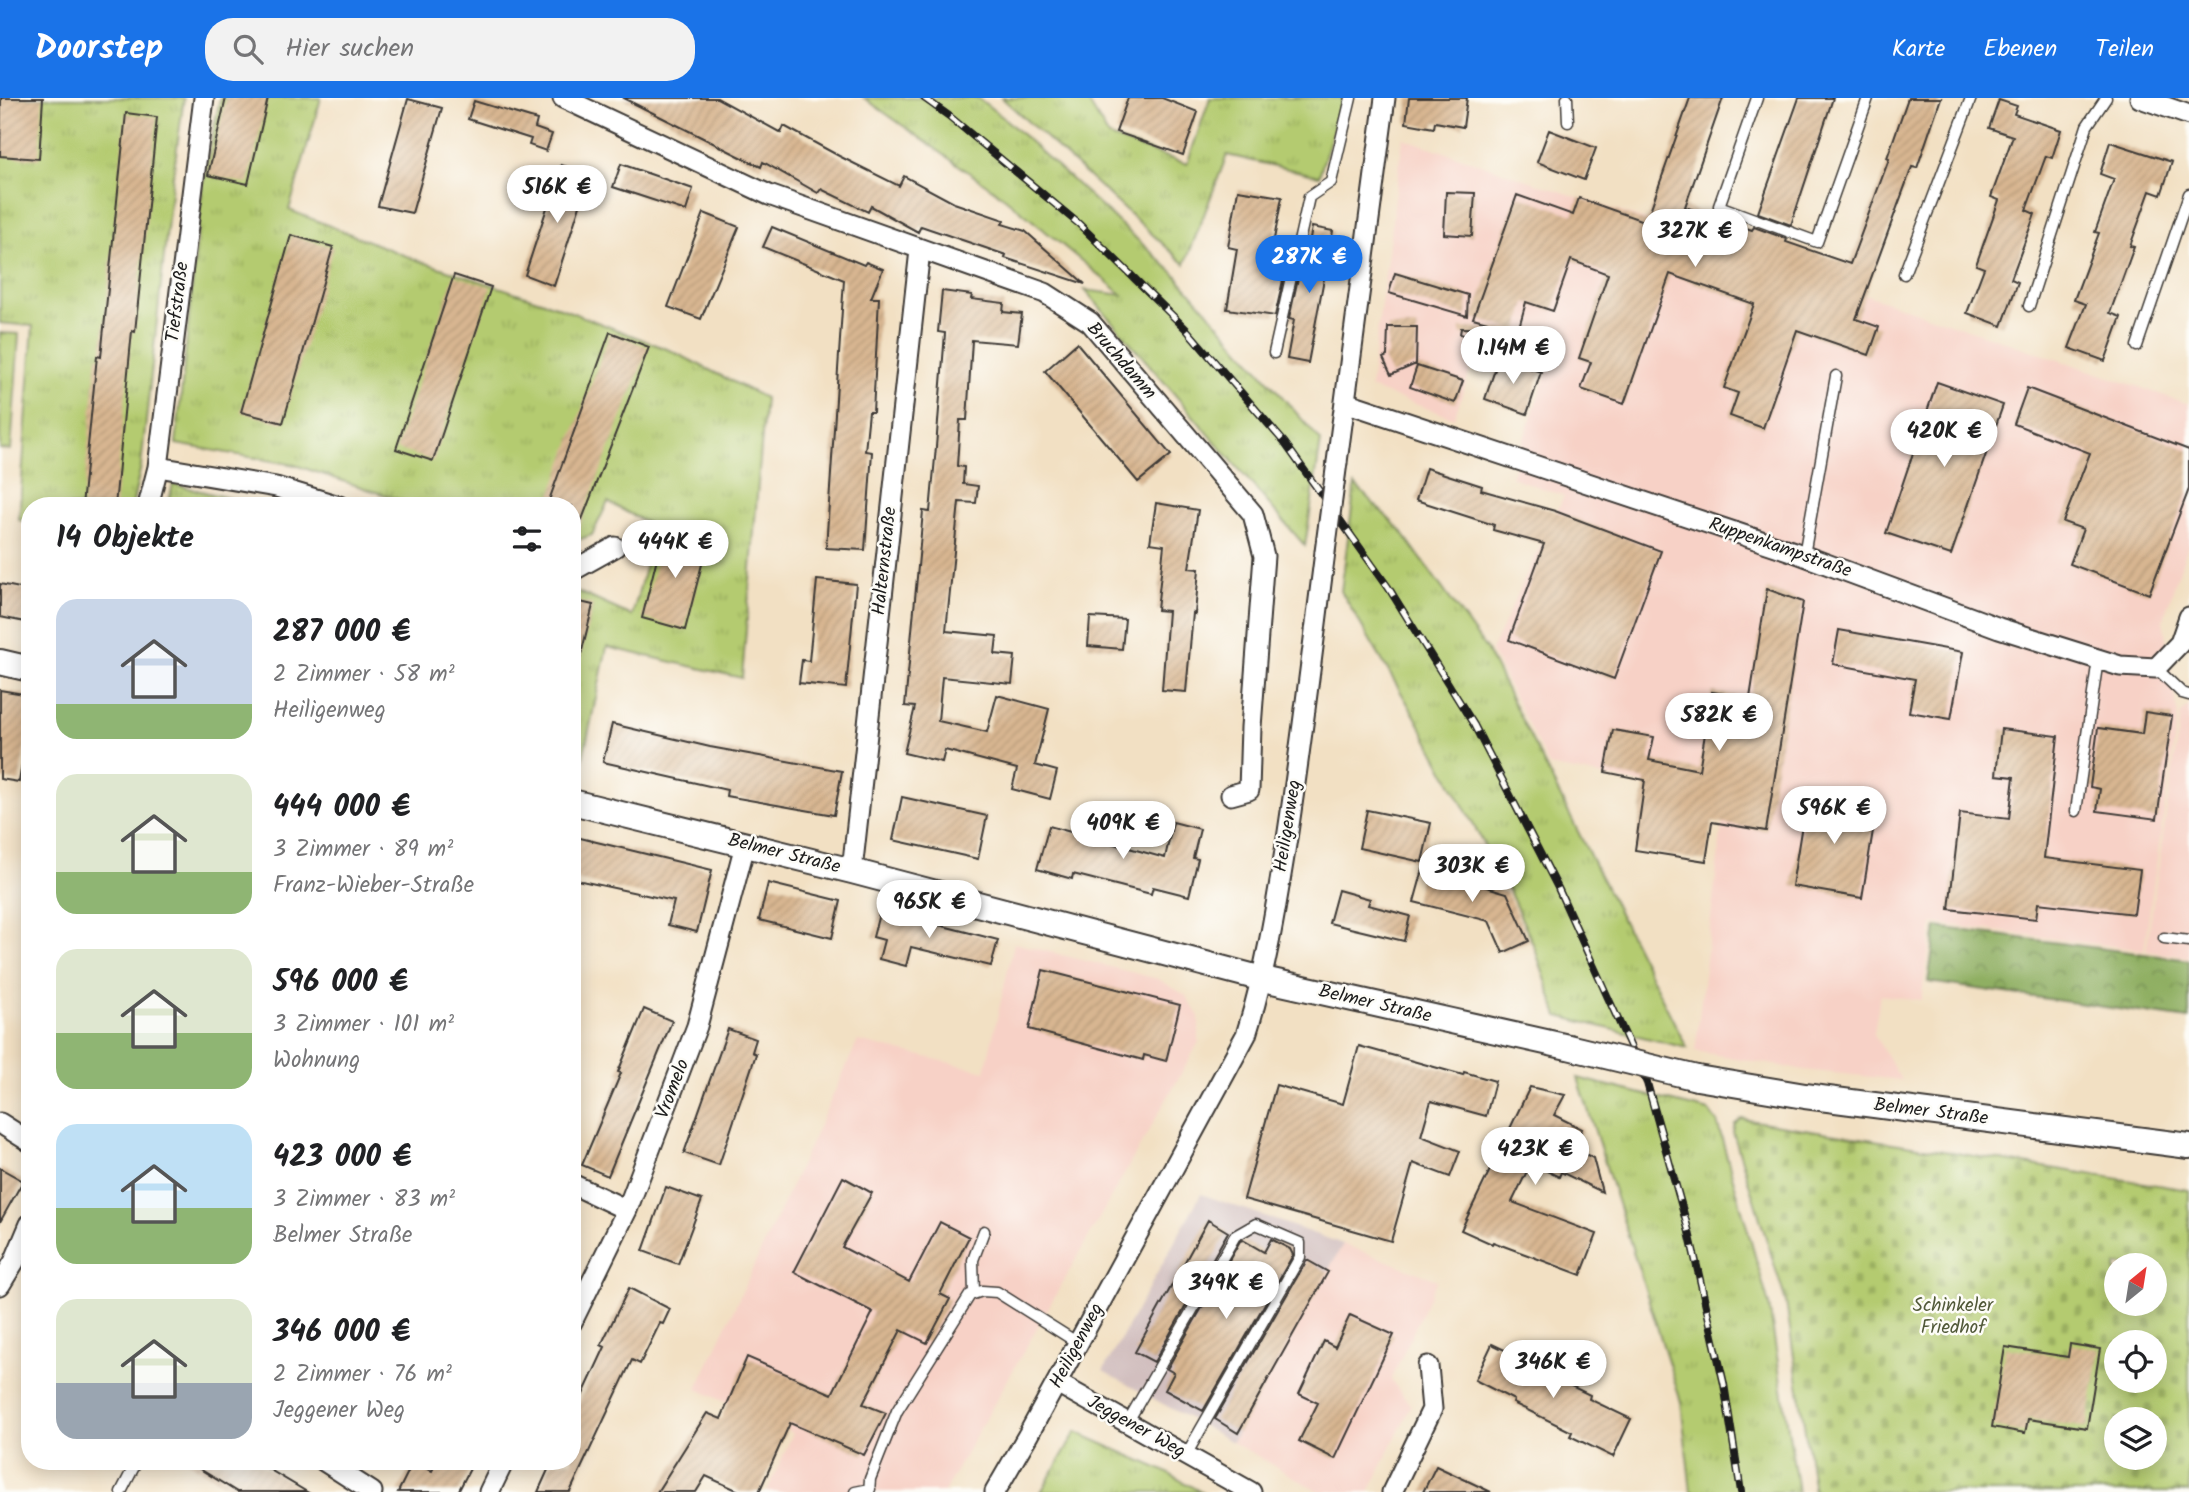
<!DOCTYPE html>
<html lang="de">
<head>
<meta charset="utf-8">
<style>
	:root { --surface:#fff; --page:#f2f2f2; --text:#202124; --muted:#757577; --accent:#1a73e8 }
	body { margin:0; font-family:Kalam,sans-serif; background:var(--page); color:var(--text); height:100vh; display:flex; flex-direction:column; font-size:26px; white-space:nowrap }
	* { box-sizing:border-box; margin:0 }
	p { font-size:23px; color:var(--muted) }
	.icon { flex:none; width:38px; height:38px; fill:none; stroke:currentColor; stroke-width:2; stroke-linecap:round; stroke-linejoin:round }
	.map { position:relative; flex:1; overflow:hidden }
	.details { position:absolute; left:21px; top:399px; width:560px; height:973px; display:flex; flex-direction:column; background:var(--surface); border-radius:28px; box-shadow:0 4px 18px #0003 }
	.details>* { flex:none }
	.needle { width:46px; rotate:30deg }
	.buttons { position:absolute; left:2104px; top:1155px; display:grid; gap:14px }
	.buttons a { display:grid; place-items:center; width:63px; height:63px; border-radius:50%; background:var(--surface); box-shadow:0 4px 18px #0003; font-size:35px }
	.price { position:absolute; translate:-50% -60px; padding:0 16px; border-radius:24px; background:#fff; color:#222; font-size:23px; line-height:46px; filter:drop-shadow(0 2px 4px #0008) }
	.price::after { content:''; position:absolute; left:50%; top:42px; width:21px; height:16px; margin-left:-10px; background:inherit; clip-path:polygon(0 0,100% 0,50% 100%) }
	.price.on { background:var(--accent); color:#fff }
	ul { padding:0; list-style:none }
	li { display:flex; align-items:center; gap:21px; height:175px; padding:0 35px }
	li span { display:grid; place-items:center; flex:none; width:196px; height:140px; border-radius:21px; color:#555 }
	li>.icon { margin-inline-start:auto }
	span .icon { width:84px; height:84px; fill:#fffc; stroke-width:1 }
	li b { font-size:30px }
	h2 { display:flex; justify-content:space-between; align-items:center; height:84px; padding:0 35px; font-size:30px }
	header { display:flex; align-items:center; gap:42px; box-sizing:border-box; height:98px; padding:0 35px; background:var(--accent); color:#fff }
	header strong { font-size:33px }
	nav { display:flex; gap:38px; margin-inline-start:auto; font-size:24px }
	.search { width:490px; height:63px; background:var(--page); display:flex; align-items:center; gap:18px; box-sizing:border-box; padding:0 24px; border-radius:28px; color:var(--muted); font-size:26px }
	.map>svg:first-child { display:block }
	.built { fill:#f7d1c6 }
	.industrial { fill:#d2bfbf }
	.grass { fill:url(#grass-tufts); stroke:#687446; stroke-width:2 }
	.forest { fill:url(#forest-crowns); stroke:#56663f; stroke-width:2 }
	.cemetery { fill:url(#cemetery-stones); stroke:#687446; stroke-width:2; fill-rule:evenodd }
	.pitch { fill:#b4cb6f; stroke:#687446; stroke-width:2 }
	.building { fill:url(#building-hatch) }
	.lines { fill:none; stroke-linecap:round; stroke-linejoin:round }
	.service-casing { stroke:#3c3935; stroke-width:13 }
	.minor-casing { stroke:#3c3935; stroke-width:23 }
	.tertiary-casing { stroke:#3c3935; stroke-width:28 }
	.service { stroke:#fff; stroke-width:10 }
	.minor { stroke:#fff; stroke-width:19 }
	.tertiary { stroke:#fff; stroke-width:24 }
	.rail-casing { stroke:#1c1c1c; stroke-width:8 }
	.rail { stroke:#fdfcf7; stroke-width:5; stroke-dasharray:16; stroke-linecap:butt }
	.minor-bridge-casing { stroke:#3c3935; stroke-width:23; stroke-linecap:butt }
	.tertiary-bridge-casing { stroke:#3c3935; stroke-width:28; stroke-linecap:butt }
	.minor-bridge { stroke:#fff; stroke-width:19 }
	.tertiary-bridge { stroke:#fff; stroke-width:24 }
	.labels { text-anchor:middle; dominant-baseline:central; stroke-width:5; stroke-linejoin:round; paint-order:stroke }
	.street-label { font-size:19px; fill:#1c1c1c; stroke:#fdfcf7 }
	.park-label { font-size:19px; fill:#515939; stroke:#fdfcf7 }
</style>
</head>
<body>
<header>
<strong>Doorstep</strong>
<div class="search"><svg class="icon" aria-label="search" viewBox="0 0 24 24"><circle cx="10" cy="10" r="6"/><path d="M15 15l6 6"/></svg>Hier suchen</div>
<nav><a>Karte</a><a>Ebenen</a><a>Teilen</a></nav>
</header>
<div class="map">
<svg width="2189" height="1394" viewBox="0 0 2189 1394">
	<defs>
		<pattern id="grass-tufts" width="24" height="20" patternUnits="userSpaceOnUse" patternTransform="scale(1.75)"><rect width="24" height="20" fill="#b4cb6f"/><path d="M3 7l-1-3M5 7V3M7 7l1-3M15 17l-1-3M17 17v-4M19 17l1-3" fill="none" stroke="#9aae60"/></pattern>
		<pattern id="forest-crowns" width="20" height="18" patternUnits="userSpaceOnUse" patternTransform="scale(1.75)"><rect width="20" height="18" fill="#8faf62"/><path d="M2 6a3 3 0 1 1 6 0M12 15a3 3 0 1 1 6 0" fill="none" stroke="#748e50"/></pattern>
		<pattern id="cemetery-stones" width="16" height="16" patternUnits="userSpaceOnUse" patternTransform="scale(1.75)"><rect width="16" height="16" fill="#b4cb6f"/><path d="M2 7V4a2 2 0 0 1 4 0v3zM10 15v-3a2 2 0 0 1 4 0v3z" fill="#9aae60"/></pattern>
		<pattern id="building-hatch" width="6" height="6" patternUnits="userSpaceOnUse" patternTransform="scale(1.75)"><rect width="6" height="6" fill="#d8b691"/><path d="M-1 1l2-2M0 6l6-6M5 7l2-2" fill="none" stroke="#b99c7c"/></pattern>
	</defs>
	<rect width="100%" height="100%" fill="#fdfcf7"/>
	<filter id="ink" filterUnits="userSpaceOnUse"><feTurbulence type="fractalNoise" baseFrequency=".0143" numOctaves="2"/><feDisplacementMap in="SourceGraphic" scale="14" xChannelSelector="R" yChannelSelector="G"/><feConvolveMatrix kernelMatrix="1 2 1 2 8 2 1 2 1" color-interpolation-filters="sRGB"/></filter>
	<filter id="wash" filterUnits="userSpaceOnUse"><feTurbulence type="fractalNoise" baseFrequency=".00686" numOctaves="4" result="noise"/><feDisplacementMap in="SourceGraphic" scale="28" xChannelSelector="R" yChannelSelector="G"/><feGaussianBlur stdDeviation="1.57" result="paint"/><feColorMatrix in="noise" values="0 0 0 0 0 0 0 0 0 0 0 0 0 0 0 0 0 1.4 0 .05"/><feComposite in="paint" operator="in"/></filter>
	<g filter="url(#wash)">
		<rect width="100%" height="100%" fill="#f2e0c3"/>
		<path class="built" d="M1403,40L2189,306V444L2163,522L2178,617L2144,852L1933,825L1921,902L1880,897L1874,936L1901,982L1804,972L1695,953L1725,702L1549,668L1491,553L1564,398L1511,379L1549,267L1480,244L1454,320L1370,290Z
			M2189,607V859L2146,853L2181,616Z
			M1014,845L1158,881L1185,897L1199,918V944L944,1394H767L793,1335L697,1291L858,943L985,973Z
			M1343,1146L1437,1182L1391,1282L1411,1308L1369,1394H1320L1232,1344Z"/>
		<path class="industrial" d="M1201,1096L1343,1146L1232,1344L1103,1273Z"/>
		<path class="grass" d="M0,0H184L172,85L141,368L132,408H30V425L19,422L33,228L0,225Z
			M220,0H321L289,112L414,161L550,206L672,253L765,300L742,580L607,549L580,674L572,672V491L632,518L656,430L608,404L592,437L572,444V408H418L295,367L176,346L202,92Z
			M864,0H978L1005,21L1174,175L1321,343L1305,448L1085,192L1123,197L1005,100Z
			M1002,0H1086L1109,39L1187,66L1210,0H1343L1319,78L1227,57L1185,166Z
			M173,386L259,408H168Z
			M1355,387L1401,433L1486,551L1687,950L1558,918L1534,848L1510,795L1415,618L1341,493Z
			M1578,980L1709,1013L1717,1024L1769,1207L1798,1394H1691L1681,1304Z
			M1076,1334L1162,1372L1201,1394H1041Z"/>
		<path class="forest" d="M1936,829L2189,862V921L1928,884Z"/>
		<path class="cemetery" d="M1742,1021L2189,1092V1394H1814L1786,1204L1733,1034L1735,1026ZM2116,1167H2154V1206H2116ZM2116,1244H2154V1283H2116ZM2116,1321H2154V1360H2116Z"/>
		<path class="pitch" d="M0,235L19,236L11,352L0,351Z"/>
		<g id="blocks">
			<path class="building" d="M1,0H43L39,61L0,58Z
				M226,0H268L248,86L208,77Z
				M623,0H717L781,35L784,28L839,58L899,88L904,78L954,105L1004,122L1002,126L1025,133L1085,186L1005,160L1006,157L921,128L918,134L871,108L868,114L821,91L818,95L763,64L761,69Z
				M1128,0H1162L1198,14L1183,57L1116,34Z
				M1409,0H1467L1463,29L1435,24L1434,30L1406,25Z
				M1690,0H1723L1685,109L1752,132L1754,129L1787,141L1786,144L1850,166L1889,61L1887,60L1908,0H1941L1917,70L1912,69L1856,221L1879,229L1869,257L1797,232L1763,330L1730,318L1738,295L1724,290L1754,206L1670,176L1624,306L1581,291L1591,264L1579,260L1608,176L1571,162L1553,213L1526,204L1513,251L1460,236L1461,230L1512,231L1473,220L1517,97L1573,117L1579,100L1646,124Z
				M1799,0H1833L1791,127L1758,115Z
				M408,1L442,10L412,115L378,108Z
				M1999,2L2017,8L2014,16L2061,32L2052,60L2046,58L2026,112L2035,116L2011,181L2018,184L2002,228L1967,215L1984,170L1976,167L1999,102L1991,99L2013,38L1989,30Z
				M474,3L537,22L535,30L552,36L546,53L529,47L531,41L468,21Z
				M126,15L157,19L135,234L132,233L115,408H82L97,258L101,259Z
				M1549,32L1596,50L1584,82L1537,64Z
				M2110,44L2172,64L2161,97L2150,93L2130,148L2134,149L2110,215L2121,219L2105,263L2069,250L2086,206L2074,202L2099,135L2095,134L2114,81L2100,76Z
				M621,66L693,91L686,113L613,89Z
				M561,67L590,76L554,188L525,177Z
				M1238,92L1282,99L1271,157L1288,160L1275,218L1227,211L1237,151L1228,149Z
				M1446,94L1475,95L1472,138L1444,136Z
				M704,115L739,129L701,221L668,209Z
				M772,129L864,167L866,164L883,171L871,200H879L873,314H869L865,353L872,354L865,452L826,450L844,182L763,149Z
				M1312,129L1333,133L1308,265L1287,261L1294,222L1289,221L1302,162L1306,163Z
				M291,137L333,149L283,325L241,314Z
				M1395,175L1468,197L1467,218L1389,195Z
				M454,177L491,189L433,363L396,351Z
				M942,193L972,197L971,201L1004,205L1003,214L1022,216L1018,246L972,242L967,322H960L957,368L964,369L963,386L978,388L976,405L959,404L946,533L997,538L995,556L1015,558L1012,586L942,579L938,623L987,634L997,597L1049,611L1035,667L1057,673L1050,701L1012,691L1017,671L945,652L942,664L904,655L915,609L905,608L920,447L923,413L930,414L936,349L945,235L938,234Z
				M1388,229H1417L1416,266L1391,277L1383,260L1387,258Z
				M610,234L649,249L574,442L572,408H547Z
				M1077,245L1171,357L1138,384L1045,273Z
				M1499,260L1541,274L1527,316L1485,301Z
				M1417,268L1463,283L1455,305L1410,289Z
				M1937,284L2003,307L1951,457L1886,435Z
				M2027,290L2189,352V391L2149,496L2070,466L2083,431L2063,424L2090,355L2014,326Z
				M1426,370L1482,388L1481,392L1555,413L1661,453L1614,581L1509,542L1544,446L1493,432L1494,427L1416,402Z
				M1156,405L1198,412L1189,470L1199,471L1195,516L1193,515L1186,594L1162,592L1168,513L1157,512L1164,447L1150,445Z
				M664,432L708,443L685,532L642,520Z
				M817,482L856,486L846,590L799,585L802,562L809,563Z
				M0,486L30,492V525L0,519Z
				M1767,491L1803,504L1766,733L1712,724L1706,763L1635,752L1645,682L1605,674L1613,632L1654,639L1649,662L1699,672L1712,594L1750,600Z
				M572,502L593,507L579,565L572,564Z
				M1090,519L1125,521L1122,551L1088,548Z
				M1839,532L1963,554L1951,621L1909,614L1915,581L1833,566Z
				M0,592L30,597V619L19,684L0,681Z
				M2145,614L2172,618L2157,721L2097,713L2100,691L2090,689L2098,630L2142,636Z
				M612,626L710,649L842,673L834,717L726,698L727,692L603,664Z
				M2001,631L2058,638L2044,760L2140,772L2134,816L2038,805L2036,821L1949,811L1960,715L2009,721L2014,679L1996,677Z
				M1807,696L1877,708L1862,800L1792,788Z
				M902,699L987,718L978,761L893,742Z
				M1367,712L1431,725L1422,764L1359,750Z
				M1173,724L1200,731L1193,760L1198,761L1189,798L1153,789L1151,796L1073,776L1072,781L1037,771L1049,728L1165,760Z
				M572,738L712,772L697,834L668,827L674,803L572,781Z
				M1424,768L1467,779L1466,783L1507,795L1529,843L1503,855L1489,823L1414,804Z
				M768,785L841,803L832,840L759,822Z
				M1338,792L1370,801L1368,807L1410,818L1404,843L1329,825Z
				M880,812L998,842L991,868L911,849L906,868L879,861L884,842L873,839Z
				M1043,872L1180,907L1166,963L1144,957L1143,962L1029,931Z
				M644,911L672,923L608,1078L582,1067L621,975L618,974Z
				M728,931L756,941L752,954L756,956L719,1067L684,1055Z
				M1359,948L1463,977L1464,974L1495,983L1486,1018L1431,1003L1421,1038L1460,1053L1450,1079L1413,1065L1391,1143L1244,1101L1276,987L1343,1006Z
				M1530,989L1565,997L1554,1017L1582,1031L1573,1050L1593,1060L1602,1094L1561,1074L1559,1079L1531,1065L1512,1104L1597,1136L1581,1177L1493,1144L1492,1146L1461,1132Z
				M0,1070L23,1083L0,1124Z
				M843,1079L872,1095L842,1149L909,1184L940,1124L969,1139L940,1196L950,1201L927,1245L901,1232L863,1306L886,1315L864,1357L790,1325L759,1394H741L706,1378L696,1394H657L707,1315L721,1321L747,1259L832,1296L873,1214L794,1174Z
				M666,1089L702,1102L678,1166L643,1153Z
				M1208,1122L1228,1134L1154,1264L1135,1254Z
				M1271,1141L1290,1151L1293,1157L1203,1313L1165,1292L1174,1275L1167,1271L1240,1143L1243,1142L1264,1154Z
				M1307,1162L1328,1174L1238,1335L1215,1321Z
				M629,1190L670,1211L663,1226L660,1225L640,1266L632,1262L570,1394H538L552,1363H572V1320L605,1249L601,1247Z
				M1350,1217L1394,1237L1335,1361L1299,1343L1318,1305L1299,1296L1324,1243L1335,1249Z
				M1492,1246L1532,1265L1530,1268L1590,1297L1589,1301L1631,1321L1613,1359L1570,1338L1572,1334L1513,1305L1514,1302L1475,1282Z
				M2070,1246L2100,1251L2087,1330L2028,1321L2025,1335L1992,1329L2005,1249L2068,1259Z
				M187,1363H255L307,1394H237Z
				M437,1363H474L458,1394H398L413,1364L432,1373Z
				M1436,1368L1491,1394H1423Z"/>
		</g>
	</g>
	<g filter="url(#ink)">
		<use href="#blocks" fill-opacity="0" stroke="#3c3935" stroke-width="2"/>
		<g class="lines">
			<defs>
				<path id="service" d="M1567,0L1568,24
					M1757,0L1719,108L1817,144L1868,0
					M1904,176L1971,0
					M2029,208L2087,28L2106,0
					M2137,248L2189,96
					M1274,255L1309,99L1331,84L1351,0
					M1804,457L1836,278
					M2156,570L2182,595L2189,597
					M2076,713L2098,561
					M2164,840L2189,843
					M974,1195L973,1162L984,1133
					M1127,1325L1235,1138L1256,1126L1300,1145V1159L1186,1357
					M121,1394L137,1363
					M855,1394L870,1391
					M869,1394L870,1381L897,1313L970,1197L982,1193L997,1194L1078,1245"/>
				<path id="minor" d="M563,0L769,97L1045,195L1090,224L1253,416L1264,458L1251,629L1249,692L1231,697
					M2140,0L2189,17
					M1345,304L1794,454L1999,530L2120,568L2156,570L2180,545L2189,519
					M1337,364L1385,0
					M158,369L276,389L339,408
					M148,408L158,369L204,0
					M572,473L615,449
					M852,773L920,152
					M0,1025L30,1044
					M572,1086L627,1112
					M0,1187L14,1164L30,1126
					M572,1224L627,1112L697,928L745,747
					M1057,1285L1251,1394
					M324,1363L372,1394
					M489,1394L504,1363
					M995,1394L1028,1337L1246,937C1267,870 1277,802 1288,734C1302,641 1313,548 1325,454
					M1392,1394L1432,1311L1428,1268"/>
				<path id="tertiary" d="M0,564L30,571
					M572,704L852,773L1263,881L1568,949
					M1697,980L1805,998L2189,1048"/>
			</defs>
			<use href="#service" class="service-casing"/>
			<use href="#minor" class="minor-casing"/>
			<use href="#tertiary" class="tertiary-casing"/>
			<use href="#service" class="service"/>
			<use href="#minor" class="minor"/>
			<use href="#tertiary" class="tertiary"/>
			<defs>
				<path id="rail" d="M924,0L949,18L1079,126L1186,231L1284,344L1388,489L1474,627L1558,790L1647,985L1689,1134L1724,1286L1741,1394"/>
			</defs>
			<use href="#rail" class="rail-casing"/>
			<use href="#rail" class="rail"/>
			<defs>
				<path id="minor-bridge" d="M1325,454L1337,364"/>
				<path id="tertiary-bridge" d="M1568,949L1697,980"/>
			</defs>
			<use href="#minor-bridge" class="minor-bridge-casing"/>
			<use href="#tertiary-bridge" class="tertiary-bridge-casing"/>
			<use href="#minor-bridge" class="minor-bridge"/>
			<use href="#tertiary-bridge" class="tertiary-bridge"/>
		</g>
	</g>
	<g class="labels">
		<g class="street-label">
			<text transform="translate(178 204) rotate(-83)">Tiefstraße</text>
			<text transform="translate(1121 263) rotate(49)">Bruchdamm</text>
			<text transform="translate(1780 450) rotate(19)">Ruppenkampstraße</text>
			<text transform="translate(885 463) rotate(-84)">Halternstraße</text>
			<text transform="translate(1288 728) rotate(-81)">Heiligenweg</text>
			<text transform="translate(784 756) rotate(14)">Belmer Straße</text>
			<text transform="translate(1375 906) rotate(13)">Belmer Straße</text>
			<text transform="translate(673 991) rotate(-69)">Vromelo</text>
			<text transform="translate(1931 1014) rotate(7)">Belmer Straße</text>
			<text transform="translate(1077 1248) rotate(-62)">Heiligenweg</text>
			<text transform="translate(1136 1329) rotate(29)">Jeggener Weg</text>
		</g>
		<g class="park-label">
			<text x="1953" y="1208">Schinkeler<tspan x="1953" dy="22">Friedhof</tspan></text>
		</g>
	</g>
</svg>
<div class="buttons">
<a><svg class="needle" viewBox="-14 -14 28 28"><path d="M0-13l5 13h-10z" fill="#e53935"/><path d="M0 13l5-13h-10z" fill="#757577"/></svg></a>
<a><svg class="icon" aria-label="locate" viewBox="0 0 24 24"><circle cx="12" cy="12" r="6"/><path d="M12 2v4M12 18v4M2 12h4M18 12h4"/></svg></a>
<a><svg class="icon" aria-label="layers" viewBox="0 0 24 24"><path d="M12 4l9 5-9 5-9-5zM3 14l9 5 9-5"/></svg></a>
</div>
<b class="price" style="left:557px;top:127px">516K €</b>
<b class="price" style="left:1695px;top:171px">327K €</b>
<b class="price on" style="left:1309px;top:197px">287K €</b>
<b class="price" style="left:1513px;top:288px">1.14M €</b>
<b class="price" style="left:1944px;top:371px">420K €</b>
<b class="price" style="left:675px;top:482px">444K €</b>
<b class="price" style="left:1719px;top:655px">582K €</b>
<b class="price" style="left:1834px;top:748px">596K €</b>
<b class="price" style="left:1123px;top:763px">409K €</b>
<b class="price" style="left:1472px;top:806px">303K €</b>
<b class="price" style="left:929px;top:842px">965K €</b>
<b class="price" style="left:1535px;top:1089px">423K €</b>
<b class="price" style="left:1226px;top:1223px">349K €</b>
<b class="price" style="left:1553px;top:1302px">346K €</b>
<section class="details">
<h2>14 Objekte<svg class="icon" aria-label="filters" viewBox="0 0 24 24"><path d="M4 7h16M4 17h16"/><circle cx="9" cy="7" r="2"/><circle cx="15" cy="17" r="2"/></svg></h2>
<ul>
<li><span style="background:linear-gradient(#c9d6e8 75%,#8fb573 0)"><svg class="icon" aria-label="home" viewBox="0 0 24 24"><path d="M3 11l9-7 9 7M6 9v11h12V9"/></svg></span><div><b>287 000 €</b><p>2 Zimmer · 58 m²</p><p>Heiligenweg</p></div></li>
<li><span style="background:linear-gradient(#dfe7d0 70%,#8fb573 0)"><svg class="icon" aria-label="home" viewBox="0 0 24 24"><path d="M3 11l9-7 9 7M6 9v11h12V9"/></svg></span><div><b>444 000 €</b><p>3 Zimmer · 89 m²</p><p>Franz-Wieber-Straße</p></div></li>
<li><span style="background:linear-gradient(#dfe7d0 60%,#8fb573 0)"><svg class="icon" aria-label="home" viewBox="0 0 24 24"><path d="M3 11l9-7 9 7M6 9v11h12V9"/></svg></span><div><b>596 000 €</b><p>3 Zimmer · 101 m²</p><p>Wohnung</p></div></li>
<li><span style="background:linear-gradient(#bfe0f5 60%,#8fb573 0)"><svg class="icon" aria-label="home" viewBox="0 0 24 24"><path d="M3 11l9-7 9 7M6 9v11h12V9"/></svg></span><div><b>423 000 €</b><p>3 Zimmer · 83 m²</p><p>Belmer Straße</p></div></li>
<li><span style="background:linear-gradient(#dfe7d0 60%,#9aa5b1 0)"><svg class="icon" aria-label="home" viewBox="0 0 24 24"><path d="M3 11l9-7 9 7M6 9v11h12V9"/></svg></span><div><b>346 000 €</b><p>2 Zimmer · 76 m²</p><p>Jeggener Weg</p></div></li>
</ul>
</section>
</div>
</body>
</html>
